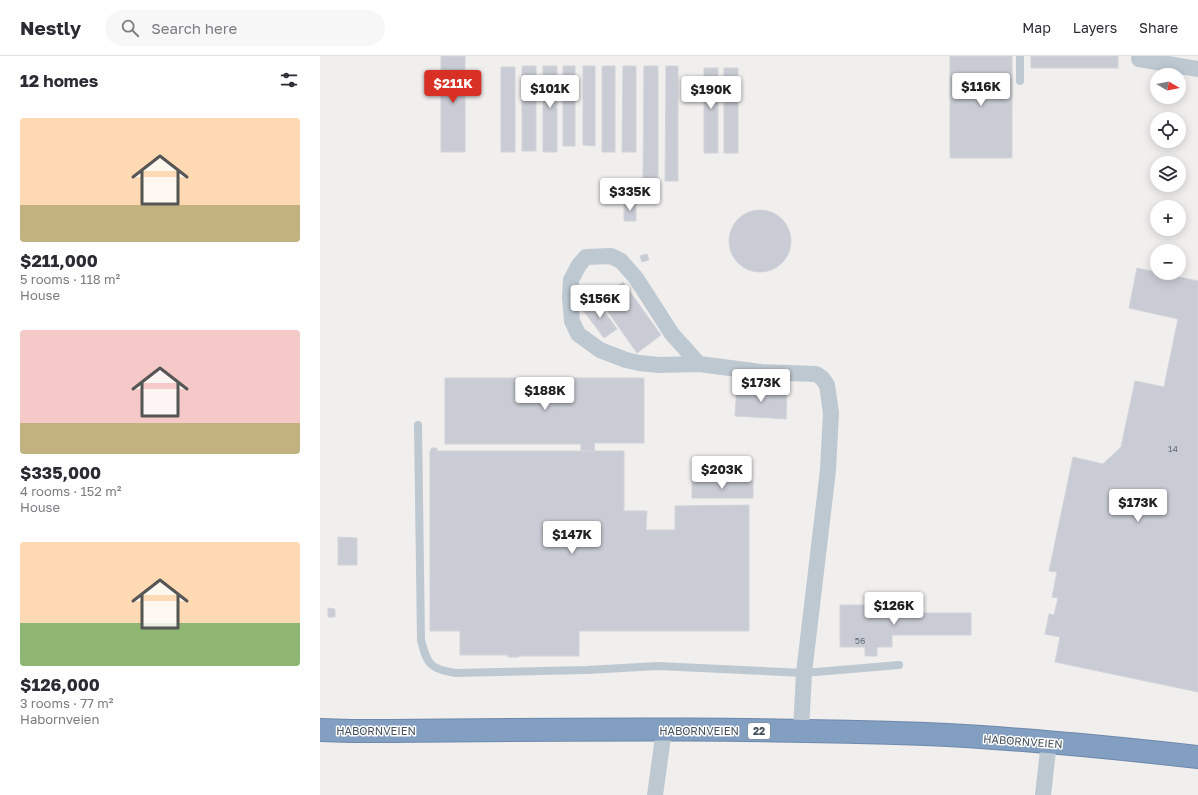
<!DOCTYPE html>
<html lang="en">
<head>
<meta charset="utf-8">
<style>
	:root { --surface:#fff; --page:#f7f7f7; --text:#2b2b33; --muted:#7c7c81; --line:#e1e1e2; --accent:#d93025 }
	body { margin:0; font-family:"Golos Text",sans-serif; background:var(--page); color:var(--text); height:100vh; display:flex; flex-direction:column; font-size:15px; white-space:nowrap }
	* { box-sizing:border-box; margin:0 }
	p { font-size:13px; color:var(--muted) }
	.icon { flex:none; width:22px; height:22px; fill:none; stroke:currentColor; stroke-width:2; stroke-linecap:round; stroke-linejoin:round }
	.map { position:relative; flex:1; overflow:hidden }
	.details { display:flex; flex-direction:column; background:var(--surface); width:320px }
	.details>* { flex:none }
	.needle { width:26px; rotate:100deg }
	.tools { position:absolute; left:830px; top:12px; display:grid; gap:8px }
	.tools a { display:grid; place-items:center; width:36px; height:36px; border-radius:50%; background:var(--surface); box-shadow:0 2px 10px #0003; font-size:20px }
	.price { position:absolute; translate:-50% -34px; padding:0 9px; border-radius:4px; background:#fff; color:#222; font-size:13px; line-height:26px; filter:drop-shadow(0 1px 2px #0008) }
	.price::after { content:''; position:absolute; left:50%; top:24px; width:12px; height:9px; margin-left:-6px; background:inherit; clip-path:polygon(0 0,100% 0,50% 100%) }
	.price.on { background:var(--accent); color:#fff }
	ul { padding:0; list-style:none }
	li { display:grid; align-content:center; gap:8px; height:212px; padding:0 20px }
	li span { display:grid; place-items:center; height:124px; border-radius:4px; color:#555 }
	li>.icon { margin-inline-start:auto }
	span .icon { width:72px; height:72px; fill:#fffc; stroke-width:1 }
	li b { font-size:17px }
	h2 { display:flex; justify-content:space-between; align-items:center; height:48px; padding:0 20px; font-size:17px }
	header { display:flex; align-items:center; gap:24px; box-sizing:border-box; height:56px; padding:0 20px; background:var(--surface); border-bottom:1px solid var(--line) }
	header strong { font-size:19px }
	nav { display:flex; gap:22px; margin-inline-start:auto; font-size:14px }
	.search { width:280px; height:36px; background:var(--page); display:flex; align-items:center; gap:10px; box-sizing:border-box; padding:0 14px; border-radius:22px; color:var(--muted); font-size:15px }
	main { display:flex; flex:1; min-height:0 }
	.map>svg:first-child { display:block }
	.building { fill:#c9ccd4; stroke:#d1d4da }
	.lines { fill:none; stroke-linecap:round; stroke-linejoin:round }
	.highway-casing { stroke:#6d89ac; stroke-width:24 }
	.lane { stroke:#bdc8d1; stroke-width:8 }
	.street { stroke:#bdc8d1; stroke-width:16 }
	.highway { stroke:#829ec0; stroke-width:22 }
	.labels { text-anchor:middle; dominant-baseline:central; stroke-width:3; stroke-linejoin:round; paint-order:stroke }
	.number-label { font-size:9px; fill:#666f7b }
	.shield { fill:#fff; stroke:#7d848e; stroke-width:1 }
	.shield-label { font-size:10px; font-weight:bold; fill:#45505d }
	.street-label { font-size:11px; fill:#45505d; stroke:#fff }
</style>
</head>
<body>
<header>
<strong>Nestly</strong>
<div class="search"><svg class="icon" aria-label="search" viewBox="0 0 24 24"><circle cx="10" cy="10" r="6"/><path d="M15 15l6 6"/></svg>Search here</div>
<nav><a>Map</a><a>Layers</a><a>Share</a></nav>
</header>
<main>
<section class="details">
<h2>12 homes<svg class="icon" aria-label="filters" viewBox="0 0 24 24"><path d="M4 7h16M4 17h16"/><circle cx="9" cy="7" r="2"/><circle cx="15" cy="17" r="2"/></svg></h2>
<ul>
<li><span style="background:linear-gradient(#ffd9b3 70%,#c2b280 0)"><svg class="icon" aria-label="home" viewBox="0 0 24 24"><path d="M3 11l9-7 9 7M6 9v11h12V9"/></svg></span><div><b>$211,000</b><p>5 rooms · 118 m²</p><p>House</p></div></li>
<li><span style="background:linear-gradient(#f6c9c9 75%,#c2b280 0)"><svg class="icon" aria-label="home" viewBox="0 0 24 24"><path d="M3 11l9-7 9 7M6 9v11h12V9"/></svg></span><div><b>$335,000</b><p>4 rooms · 152 m²</p><p>House</p></div></li>
<li><span style="background:linear-gradient(#ffd9b3 65%,#8fb573 0)"><svg class="icon" aria-label="home" viewBox="0 0 24 24"><path d="M3 11l9-7 9 7M6 9v11h12V9"/></svg></span><div><b>$126,000</b><p>3 rooms · 77 m²</p><p>Habornveien</p></div></li>
</ul>
</section>
<div class="map">
<svg width="878" height="739" viewBox="0 0 878 739">
	<rect width="100%" height="100%" fill="#f1eeee"/>
	<path class="building" d="M121,0H145V96H121Z
		M630,0H692V102H630Z
		M711,0H798V12H711Z
		M202,10H216V95H202Z
		M223,10H237V96H223Z
		M243,10H255V90H243Z
		M263,10H275V90L263,89Z
		M282,10H295V96H282Z
		M303,10H316V96H302Z
		M324,10H338V125H323Z
		M346,10H358V125H345Z
		M181,11H195V96H181Z
		M384,12H398V97H384Z
		M404,12H418V97H404Z
		M304,148H316V165H304Z
		M409 185a31 31 0 1 1 62 0a31 31 0 1 1-62 0Z
		M327,198L329,204L322,206L320,200Z
		M817,212L878,225V636L735,606L740,581L725,578L729,558L734,559L738,542L732,541L737,516L729,515L753,401L783,408L801,391L815,325L844,331L858,263L809,252Z
		M303,226L341,279L317,297L279,243Z
		M277,245L297,273L284,282L263,254Z
		M125,322H324V387H274L275,395H261V388H125Z
		M417,330L467,333L466,363L415,360Z
		M111,392H117V395H304V455H327L326,474H355V450L429,449V575H259V600H199V601H188V599H140V575H110V395H111Z
		M372,425H433V442H372Z
		M18,481L37,482V509H18Z
		M520,549H570L569,557H651V579H572V591H557V600H545V591H520Z
		M8,552L15,553V561H8Z"/>
	<g class="lines">
		<defs>
			<path id="highway" d="M0,674L31,675C223,674 415,671 606,678C697,682 788,691 878,701"/>
		</defs>
		<use href="#highway" class="highway-casing"/>
		<path class="lane" d="M700,25V0
			M98,369L101,584C107,608 110,613 135,617L267,614L338,610L484,617L579,609"/>
		<path class="street" d="M819,3L878,13
			M379,308L352,278L316,222L301,205L291,200L266,201L259,209L251,224L250,241L252,265L258,278L280,294L306,304L319,307L339,309L379,308L441,316L496,318L502,322L507,329L511,357L508,414L484,617L481,675
			M335,739L344,674
			M723,739L729,686"/>
		<use href="#highway" class="highway"/>
	</g>
	<g class="labels">
		<g class="number-label">
			<text x="853" y="392">14</text>
			<text x="540" y="584">56</text>
		</g>
		<rect class="shield" x="428" y="667" width="22" height="16" rx="3"/>
		<g class="shield-label">
			<text x="439" y="675">22</text>
		</g>
		<g class="street-label">
			<text x="56" y="674">HABORNVEIEN</text>
			<text x="379" y="674">HABORNVEIEN</text>
			<text transform="translate(703 685) rotate(4)">HABORNVEIEN</text>
		</g>
	</g>
</svg>
<div class="tools">
<a><svg class="needle" viewBox="-14 -14 28 28"><path d="M0-13l5 13h-10z" fill="#e53935"/><path d="M0 13l5-13h-10z" fill="#7c7c81"/></svg></a>
<a><svg class="icon" aria-label="locate" viewBox="0 0 24 24"><circle cx="12" cy="12" r="6"/><path d="M12 2v4M12 18v4M2 12h4M18 12h4"/></svg></a>
<a><svg class="icon" aria-label="layers" viewBox="0 0 24 24"><path d="M12 4l9 5-9 5-9-5zM3 14l9 5 9-5"/></svg></a>
<a>+</a>
<a>−</a>
</div>
<b class="price on" style="left:133px;top:48px">$211K</b>
<b class="price" style="left:661px;top:51px">$116K</b>
<b class="price" style="left:230px;top:53px">$101K</b>
<b class="price" style="left:391px;top:54px">$190K</b>
<b class="price" style="left:310px;top:156px">$335K</b>
<b class="price" style="left:280px;top:263px">$156K</b>
<b class="price" style="left:441px;top:347px">$173K</b>
<b class="price" style="left:225px;top:355px">$188K</b>
<b class="price" style="left:402px;top:434px">$203K</b>
<b class="price" style="left:818px;top:467px">$173K</b>
<b class="price" style="left:252px;top:499px">$147K</b>
<b class="price" style="left:574px;top:570px">$126K</b>
</div>
</main>
</body>
</html>
